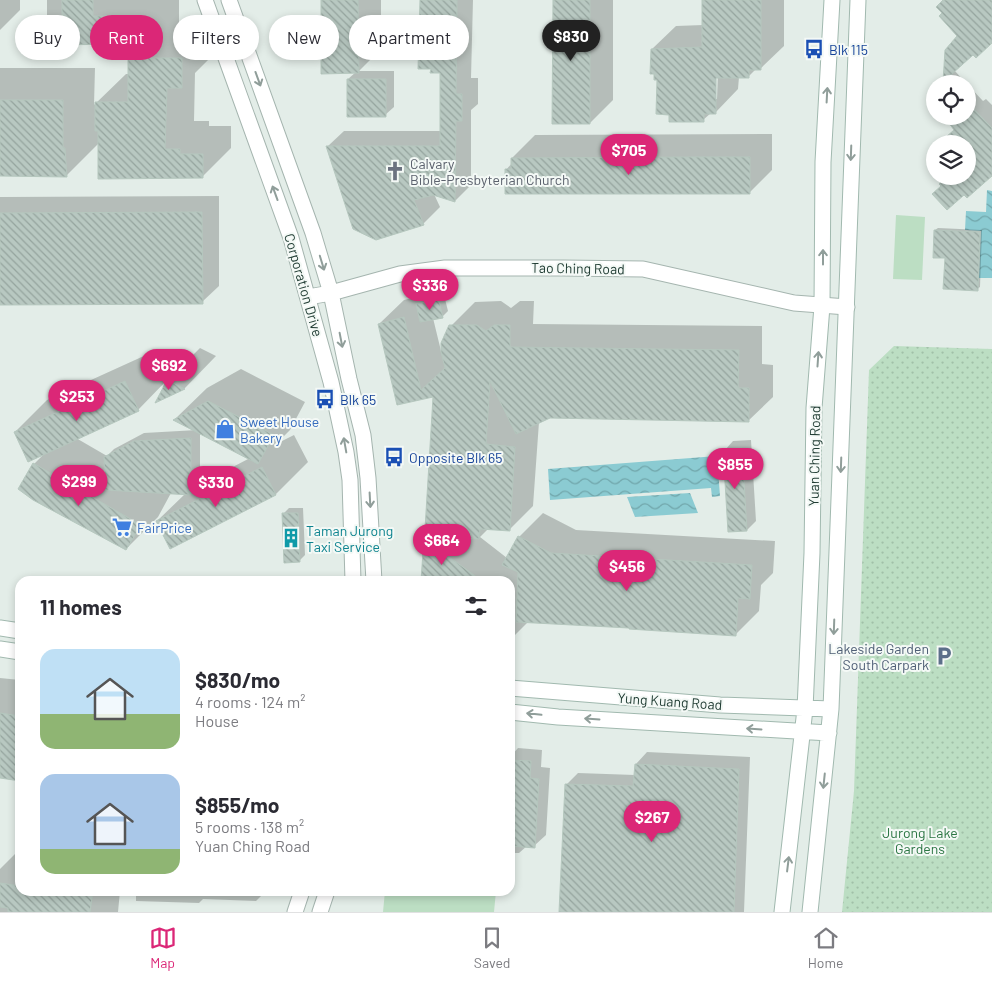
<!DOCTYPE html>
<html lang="en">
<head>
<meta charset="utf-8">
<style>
	:root { --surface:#fff; --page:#f7f7f7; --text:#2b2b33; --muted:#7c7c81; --line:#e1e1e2; --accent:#db2777 }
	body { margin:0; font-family:Barlow,sans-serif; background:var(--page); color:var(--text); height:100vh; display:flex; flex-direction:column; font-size:19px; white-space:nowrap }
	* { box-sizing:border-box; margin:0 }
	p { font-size:16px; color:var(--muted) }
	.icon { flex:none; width:28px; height:28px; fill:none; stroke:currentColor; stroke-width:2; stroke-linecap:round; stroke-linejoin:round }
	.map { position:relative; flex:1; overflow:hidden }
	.side { position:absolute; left:15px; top:576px; width:500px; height:320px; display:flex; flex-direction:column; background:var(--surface); border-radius:15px; box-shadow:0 2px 8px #0003 }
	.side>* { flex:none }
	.banner { position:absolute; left:15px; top:15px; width:500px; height:45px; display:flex; gap:10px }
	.buttons { position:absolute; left:926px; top:75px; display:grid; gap:10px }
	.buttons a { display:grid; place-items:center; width:50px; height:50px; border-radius:50%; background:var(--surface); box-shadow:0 2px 8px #0003; font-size:25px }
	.price { position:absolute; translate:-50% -42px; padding:0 11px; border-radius:18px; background:var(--accent); color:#fff; font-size:16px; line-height:32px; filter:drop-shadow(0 1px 2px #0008) }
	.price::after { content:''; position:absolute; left:50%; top:30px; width:15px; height:11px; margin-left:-8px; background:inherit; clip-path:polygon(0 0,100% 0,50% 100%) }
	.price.active { background:#222; color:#fff }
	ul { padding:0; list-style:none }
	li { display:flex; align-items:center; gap:15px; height:125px; padding:0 25px }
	li span { display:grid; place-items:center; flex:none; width:140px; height:100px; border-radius:15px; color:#555 }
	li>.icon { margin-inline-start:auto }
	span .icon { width:60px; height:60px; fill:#fffc; stroke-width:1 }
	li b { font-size:21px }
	h2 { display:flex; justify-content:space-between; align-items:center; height:60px; padding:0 25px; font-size:21px }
	.pill { padding:0 18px; border-radius:22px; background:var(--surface); box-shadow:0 2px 8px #0003; font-size:18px; line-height:45px }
	.pill.active { background:var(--accent); color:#fff }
	.tab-bar { display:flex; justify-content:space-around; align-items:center; height:70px; border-top:1px solid var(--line); background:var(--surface); font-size:14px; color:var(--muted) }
	.tab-bar a { display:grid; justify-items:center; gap:2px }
	.tab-bar .active { color:var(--accent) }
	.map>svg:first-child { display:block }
	.grass { fill:url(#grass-dots) }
	.pitch { fill:#bcdec3 }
	.water { fill:url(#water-waves) }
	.shadow { fill:#0003; fill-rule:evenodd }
	.building { fill:url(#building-back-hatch); stroke:#b5c7be }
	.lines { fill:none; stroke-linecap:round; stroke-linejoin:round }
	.street-casing { stroke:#a5b5af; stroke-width:17 }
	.secondary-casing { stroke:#a1b9af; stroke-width:17 }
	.street { stroke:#fff; stroke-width:15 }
	.secondary { stroke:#fff; stroke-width:15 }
	.oneway { stroke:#909e9a }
	.labels { text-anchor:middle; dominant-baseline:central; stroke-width:4; stroke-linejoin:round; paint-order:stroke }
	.transit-label { font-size:14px; fill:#164399; stroke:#f4f9f6; text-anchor:start }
	.worship-label { font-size:14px; fill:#5b616d; stroke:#f4f9f6; text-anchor:start }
	.street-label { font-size:14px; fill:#223e35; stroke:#f4f9f6 }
	.shop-label { font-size:14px; fill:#366cbe; stroke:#f4f9f6; text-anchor:start }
	.culture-label { font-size:14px; fill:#0d838f; stroke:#f4f9f6; text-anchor:start }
	.service-label { font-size:14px; fill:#4e5e75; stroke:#f4f9f6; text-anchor:end }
	.park-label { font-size:14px; fill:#2c7644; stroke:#f4f9f6 }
</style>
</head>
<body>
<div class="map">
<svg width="992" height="912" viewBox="0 0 992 912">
	<defs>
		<pattern id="grass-dots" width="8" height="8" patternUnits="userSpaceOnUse" patternTransform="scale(1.25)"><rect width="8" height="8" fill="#bcdec3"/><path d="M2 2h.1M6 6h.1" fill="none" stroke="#a1c0a8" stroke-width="1.8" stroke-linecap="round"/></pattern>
		<pattern id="water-waves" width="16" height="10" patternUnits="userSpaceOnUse" patternTransform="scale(1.25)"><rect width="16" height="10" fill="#8bcbd2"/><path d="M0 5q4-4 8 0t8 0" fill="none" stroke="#71a6ab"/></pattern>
		<pattern id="building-back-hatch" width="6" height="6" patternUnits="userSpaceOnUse" patternTransform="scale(1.25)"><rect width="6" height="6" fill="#b8c8c1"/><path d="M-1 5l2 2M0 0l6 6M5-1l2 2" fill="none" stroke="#95a49e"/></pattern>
	</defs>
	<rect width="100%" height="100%" fill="#e3ede8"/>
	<path class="grass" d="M894,346L992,349V912H842L854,791L869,370Z"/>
	<path class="pitch" d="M896,215L925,217L922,280L893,279Z
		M385,891H496L494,912H383Z"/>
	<path class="water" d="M987,190L992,191V278H979L981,231L965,230L966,211L986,212Z
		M717,456L720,496L712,497L711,488L550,500L548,469Z
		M690,493L698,513L635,517L627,497Z"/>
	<path class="shadow" d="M0,0H20V10L0,30Z
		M47,0H179V29L210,30V58L195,73L194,121H209V126H231V148L202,177L99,143L66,176L0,175V68H95L94,105L126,74H129L130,43H47Z
		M322,0H381V49L359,71H394V107L385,115L348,79L356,72Z
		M421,0H473L471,78H478V104L471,110V185L455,201L434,194L440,207L424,223L376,238L328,146L344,131H442V72Z
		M554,0H613V100L590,123Z
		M703,0H784V46L760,69H756L748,77H739L738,89L715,113H711L703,120L670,113L658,79L652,49L676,26L703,25ZM715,72H718L717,99H715Z
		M944,0H992V42L973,53L954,70L967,84H944L946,51L959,36L943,13Z
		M968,85L983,101L986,99L992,105V174L968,176V144L955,129L968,116Z
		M772,134V170L749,193L506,170L512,163V158L535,135Z
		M219,196V286L202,302L0,303V197Z
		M938,228L982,230L980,287L977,289L946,257L935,230Z
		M428,294L429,298L444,295L448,311L442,317L433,318L441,351L451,326L475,302L501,301L511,308L520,301H534L533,324L762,326V364L773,365V397L748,421L550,417L539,422L533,506L509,530L489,528L480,537L507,558L519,537L543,513L576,530L775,541L773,573L761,585L759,611L735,635L529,621L510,640V581H423L425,538L432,531L434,395L398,404L379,324L404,300Z
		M200,348L216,356L185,388L158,400L168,379L138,410L76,438L107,456L114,449L144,433L197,430L175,419L207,388L241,369L305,402L290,430L276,444L294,435L308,462L276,494L171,547L157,521L185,494L171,493L158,517L126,549L34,464L46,452L15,432L47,400L157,350L170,378ZM200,432L250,458L200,484Z
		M751,440L756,521L747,530L725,450L733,441Z
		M289,508H303L305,555L299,561L283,514Z
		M0,678L20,680V780L0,777Z
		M518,748L542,750L541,767L550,768L546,835L534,846H527L519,853H510V757Z
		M647,752L750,757L744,912H561L566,785L578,773L635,775L636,764Z
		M19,850L20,891H120L118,912H0V869Z
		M136,891H266L256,901L203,899L199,903L136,901Z"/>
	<path class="building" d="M62,0H93V16H129V19H151V58H182V88H167L165,149H180V154H203V178L98,179V131H95V102H128V44L46,45V19H62Z
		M321,0H358L359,73L321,74Z
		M420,0H457L456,94H462V121H456L455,202L433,195L414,200L424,225L376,240L353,229L326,146H440V73H430L431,69H418Z
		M553,0H590V124H552Z
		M702,0H761V70H749V78H716V114H704V122H669V115L656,114L657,80H654V74H650L651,49L702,47Z
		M943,0H992V43L976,58L973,55L943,82L945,50L957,36L939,16L942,13L936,7Z
		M347,79H386V117H347Z
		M0,100H63V148H65L67,177L0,176Z
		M968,103L992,128V176L967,198L964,195L947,210L932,194L941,186L939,184L948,176H968V144H938L954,130L944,116H968Z
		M691,157H750V194H505V169H511V158Z
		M202,212L203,304L0,305V213Z
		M934,230L980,232L978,291L943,289L945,258H933Z
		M439,300L443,318L420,322L416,304Z
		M404,317L421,390L445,368L441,352V343L449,325H477L486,331L494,325H510V347L739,350L738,388H749V422L550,418L516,434L490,381L486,444L515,447L510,531L480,529L479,539L454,537L453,542L425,529L433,397L397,405L378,324Z
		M167,380L185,389L155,403Z
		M125,381L139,411L28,462L14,432Z
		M208,401L274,435L258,464L173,420Z
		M191,438V495L105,490L104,457L134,441Z
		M742,448L747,531L728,532L723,449Z
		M33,463L141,525L126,550L33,500L18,489Z
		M262,467L276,495L170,549L156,521Z
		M282,513H298L300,562L284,563Z
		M518,536L551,553L752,565L750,599L738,598L736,636L629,629V628L516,622L518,572L502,565Z
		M424,537L448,556L482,581H421Z
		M0,713L20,716V781L0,778Z
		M510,760L531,761L530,778L539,779L535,848L510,846Z
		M635,764L739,769L734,912H559L565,784L633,786Z
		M0,883L20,886V891H93L90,912H8V908L0,907Z"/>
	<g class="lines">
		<defs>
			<path id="street" d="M205,0L291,238L331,382L346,452L350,480L353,581
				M229,0L313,233L331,293L349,379L363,435L368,478L374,581
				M308,297L331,293L400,274L445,268H563L643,269L794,303L847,307
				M295,912L302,891
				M320,912L327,891"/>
			<path id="secondary" d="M0,628L20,631
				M0,649L20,652
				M510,688L720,705L831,709
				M510,712L558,717L829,733
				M782,912L805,709L812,553L814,408L822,306L823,162L832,0
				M810,912L831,709L858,0"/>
		</defs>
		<use href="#street" class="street-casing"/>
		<use href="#secondary" class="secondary-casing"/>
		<use href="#street" class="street"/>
		<use href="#secondary" class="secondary"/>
	</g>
	<defs><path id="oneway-shaft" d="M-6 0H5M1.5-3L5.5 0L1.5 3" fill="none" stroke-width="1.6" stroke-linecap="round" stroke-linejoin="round" transform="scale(1.25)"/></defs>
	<g class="oneway">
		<use href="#oneway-shaft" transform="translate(258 79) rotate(70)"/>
		<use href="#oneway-shaft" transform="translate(827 95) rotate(-87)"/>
		<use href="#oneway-shaft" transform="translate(851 153) rotate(92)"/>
		<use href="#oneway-shaft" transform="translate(275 193) rotate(-110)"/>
		<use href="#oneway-shaft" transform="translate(823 257) rotate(-90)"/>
		<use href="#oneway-shaft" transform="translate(322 263) rotate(73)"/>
		<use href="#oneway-shaft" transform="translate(341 340) rotate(79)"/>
		<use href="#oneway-shaft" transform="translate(818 359) rotate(-86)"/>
		<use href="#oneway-shaft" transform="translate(345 445) rotate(-100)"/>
		<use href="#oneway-shaft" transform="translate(841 465) rotate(92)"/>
		<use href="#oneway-shaft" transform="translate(370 500) rotate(87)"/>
		<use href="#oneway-shaft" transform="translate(834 627) rotate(92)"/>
		<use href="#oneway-shaft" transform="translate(534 714) rotate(-174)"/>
		<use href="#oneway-shaft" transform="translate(592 719) rotate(-176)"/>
		<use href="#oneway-shaft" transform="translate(754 729) rotate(-176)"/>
		<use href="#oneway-shaft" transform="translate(824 781) rotate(96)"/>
		<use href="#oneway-shaft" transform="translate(788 864) rotate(-83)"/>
	</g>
	<defs>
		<symbol id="bus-bare" viewBox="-9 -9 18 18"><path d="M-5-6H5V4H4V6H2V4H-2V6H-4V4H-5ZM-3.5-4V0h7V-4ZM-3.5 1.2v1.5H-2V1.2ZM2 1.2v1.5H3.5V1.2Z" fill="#1a4fb4" stroke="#f4f9f6" stroke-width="2.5" paint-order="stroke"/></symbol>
		<symbol id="church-bare" viewBox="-9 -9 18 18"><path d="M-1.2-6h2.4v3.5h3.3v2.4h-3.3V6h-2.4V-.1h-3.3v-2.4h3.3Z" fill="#6b7280" stroke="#f4f9f6" stroke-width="2.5" paint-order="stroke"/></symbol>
		<symbol id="shop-bare" viewBox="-9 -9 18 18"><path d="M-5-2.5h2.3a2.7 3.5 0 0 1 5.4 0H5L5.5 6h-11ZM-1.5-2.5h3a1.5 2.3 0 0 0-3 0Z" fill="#3f7fe0" stroke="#f4f9f6" stroke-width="2.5" paint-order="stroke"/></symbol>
		<symbol id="supermarket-bare" viewBox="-9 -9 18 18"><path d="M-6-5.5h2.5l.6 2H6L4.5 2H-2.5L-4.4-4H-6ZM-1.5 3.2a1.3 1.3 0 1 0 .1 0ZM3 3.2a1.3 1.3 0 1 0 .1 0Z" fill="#3f7fe0" stroke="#f4f9f6" stroke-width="2.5" paint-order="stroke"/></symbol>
		<symbol id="building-bare" viewBox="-9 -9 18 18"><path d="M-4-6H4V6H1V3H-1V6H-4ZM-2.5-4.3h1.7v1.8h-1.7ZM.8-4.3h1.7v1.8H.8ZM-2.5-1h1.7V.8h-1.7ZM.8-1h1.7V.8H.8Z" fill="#0f9aa8" stroke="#f4f9f6" stroke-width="2.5" paint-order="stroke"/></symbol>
		<symbol id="parking-bare" viewBox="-9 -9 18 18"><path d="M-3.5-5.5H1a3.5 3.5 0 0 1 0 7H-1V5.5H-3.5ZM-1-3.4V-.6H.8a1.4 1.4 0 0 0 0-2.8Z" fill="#5c6f8a" stroke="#f4f9f6" stroke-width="2.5" paint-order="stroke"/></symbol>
	</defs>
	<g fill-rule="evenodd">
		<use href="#bus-bare" x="800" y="35" width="28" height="28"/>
		<use href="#church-bare" x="381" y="157" width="28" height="28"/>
		<use href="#bus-bare" x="311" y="385" width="28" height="28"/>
		<use href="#shop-bare" x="211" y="415" width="28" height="28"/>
		<use href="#bus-bare" x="380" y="443" width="28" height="28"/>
		<use href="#supermarket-bare" x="108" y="513" width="28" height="28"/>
		<use href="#building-bare" x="277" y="524" width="28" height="28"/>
		<use href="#parking-bare" x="930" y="642" width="28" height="28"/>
	</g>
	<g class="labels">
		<g class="transit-label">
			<text x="829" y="49">Blk 115</text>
			<text x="340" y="399">Blk 65</text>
			<text x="409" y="457">Opposite Blk 65</text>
		</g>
		<g class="worship-label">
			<text x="410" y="163">Calvary<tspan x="410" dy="16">Bible-Presbyterian Church</tspan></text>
		</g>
		<g class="street-label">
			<text transform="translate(578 268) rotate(1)">Tao Ching Road</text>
			<text transform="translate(304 285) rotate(74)">Corporation Drive</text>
			<text transform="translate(814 456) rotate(-89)">Yuan Ching Road</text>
			<text transform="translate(670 701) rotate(4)">Yung Kuang Road</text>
		</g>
		<g class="shop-label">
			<text x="240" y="421">Sweet House<tspan x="240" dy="16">Bakery</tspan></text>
			<text x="137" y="527">FairPrice</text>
		</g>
		<g class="culture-label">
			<text x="306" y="530">Taman Jurong<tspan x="306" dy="16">Taxi Service</tspan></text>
		</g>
		<g class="service-label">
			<text x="929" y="648">Lakeside Garden<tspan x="929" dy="16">South Carpark</tspan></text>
		</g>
		<g class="park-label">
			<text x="920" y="832">Jurong Lake<tspan x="920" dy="16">Gardens</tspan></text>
		</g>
	</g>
</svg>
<div class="buttons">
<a><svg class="icon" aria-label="locate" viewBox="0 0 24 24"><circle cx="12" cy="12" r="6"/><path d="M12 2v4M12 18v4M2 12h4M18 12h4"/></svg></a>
<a><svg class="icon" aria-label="layers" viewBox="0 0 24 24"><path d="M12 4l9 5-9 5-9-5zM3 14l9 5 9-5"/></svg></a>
</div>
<b class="price active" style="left:571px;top:62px">$830</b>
<b class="price" style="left:629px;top:176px">$705</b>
<b class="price" style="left:430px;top:311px">$336</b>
<b class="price" style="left:169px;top:391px">$692</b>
<b class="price" style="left:77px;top:422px">$253</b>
<b class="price" style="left:735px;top:490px">$855</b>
<b class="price" style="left:79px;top:507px">$299</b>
<b class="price" style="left:216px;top:508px">$330</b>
<b class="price" style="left:442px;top:566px">$664</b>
<b class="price" style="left:627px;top:592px">$456</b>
<b class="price" style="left:652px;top:843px">$267</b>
<div class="banner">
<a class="pill">Buy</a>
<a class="pill active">Rent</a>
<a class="pill">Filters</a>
<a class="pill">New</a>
<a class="pill">Apartment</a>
</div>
<section class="side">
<h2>11 homes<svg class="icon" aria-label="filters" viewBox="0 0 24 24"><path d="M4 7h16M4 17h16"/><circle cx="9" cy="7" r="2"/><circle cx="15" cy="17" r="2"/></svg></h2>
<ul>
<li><span style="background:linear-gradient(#bfe0f5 65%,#8fb573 0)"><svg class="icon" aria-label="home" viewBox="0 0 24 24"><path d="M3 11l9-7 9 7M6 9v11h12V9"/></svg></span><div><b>$830/mo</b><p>4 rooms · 124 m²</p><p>House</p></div></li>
<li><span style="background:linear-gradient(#a9c7e8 75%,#8fb573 0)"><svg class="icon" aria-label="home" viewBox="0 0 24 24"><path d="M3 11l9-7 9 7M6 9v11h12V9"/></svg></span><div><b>$855/mo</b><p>5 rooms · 138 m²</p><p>Yuan Ching Road</p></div></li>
</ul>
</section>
</div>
<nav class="tab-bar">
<a class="active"><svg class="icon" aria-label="map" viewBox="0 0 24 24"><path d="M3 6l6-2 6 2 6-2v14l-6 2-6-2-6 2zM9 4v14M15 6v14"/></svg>Map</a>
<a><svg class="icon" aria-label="saved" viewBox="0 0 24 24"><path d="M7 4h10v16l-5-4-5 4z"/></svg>Saved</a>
<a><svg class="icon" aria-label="home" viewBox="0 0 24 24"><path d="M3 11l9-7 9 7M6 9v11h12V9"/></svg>Home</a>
</nav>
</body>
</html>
